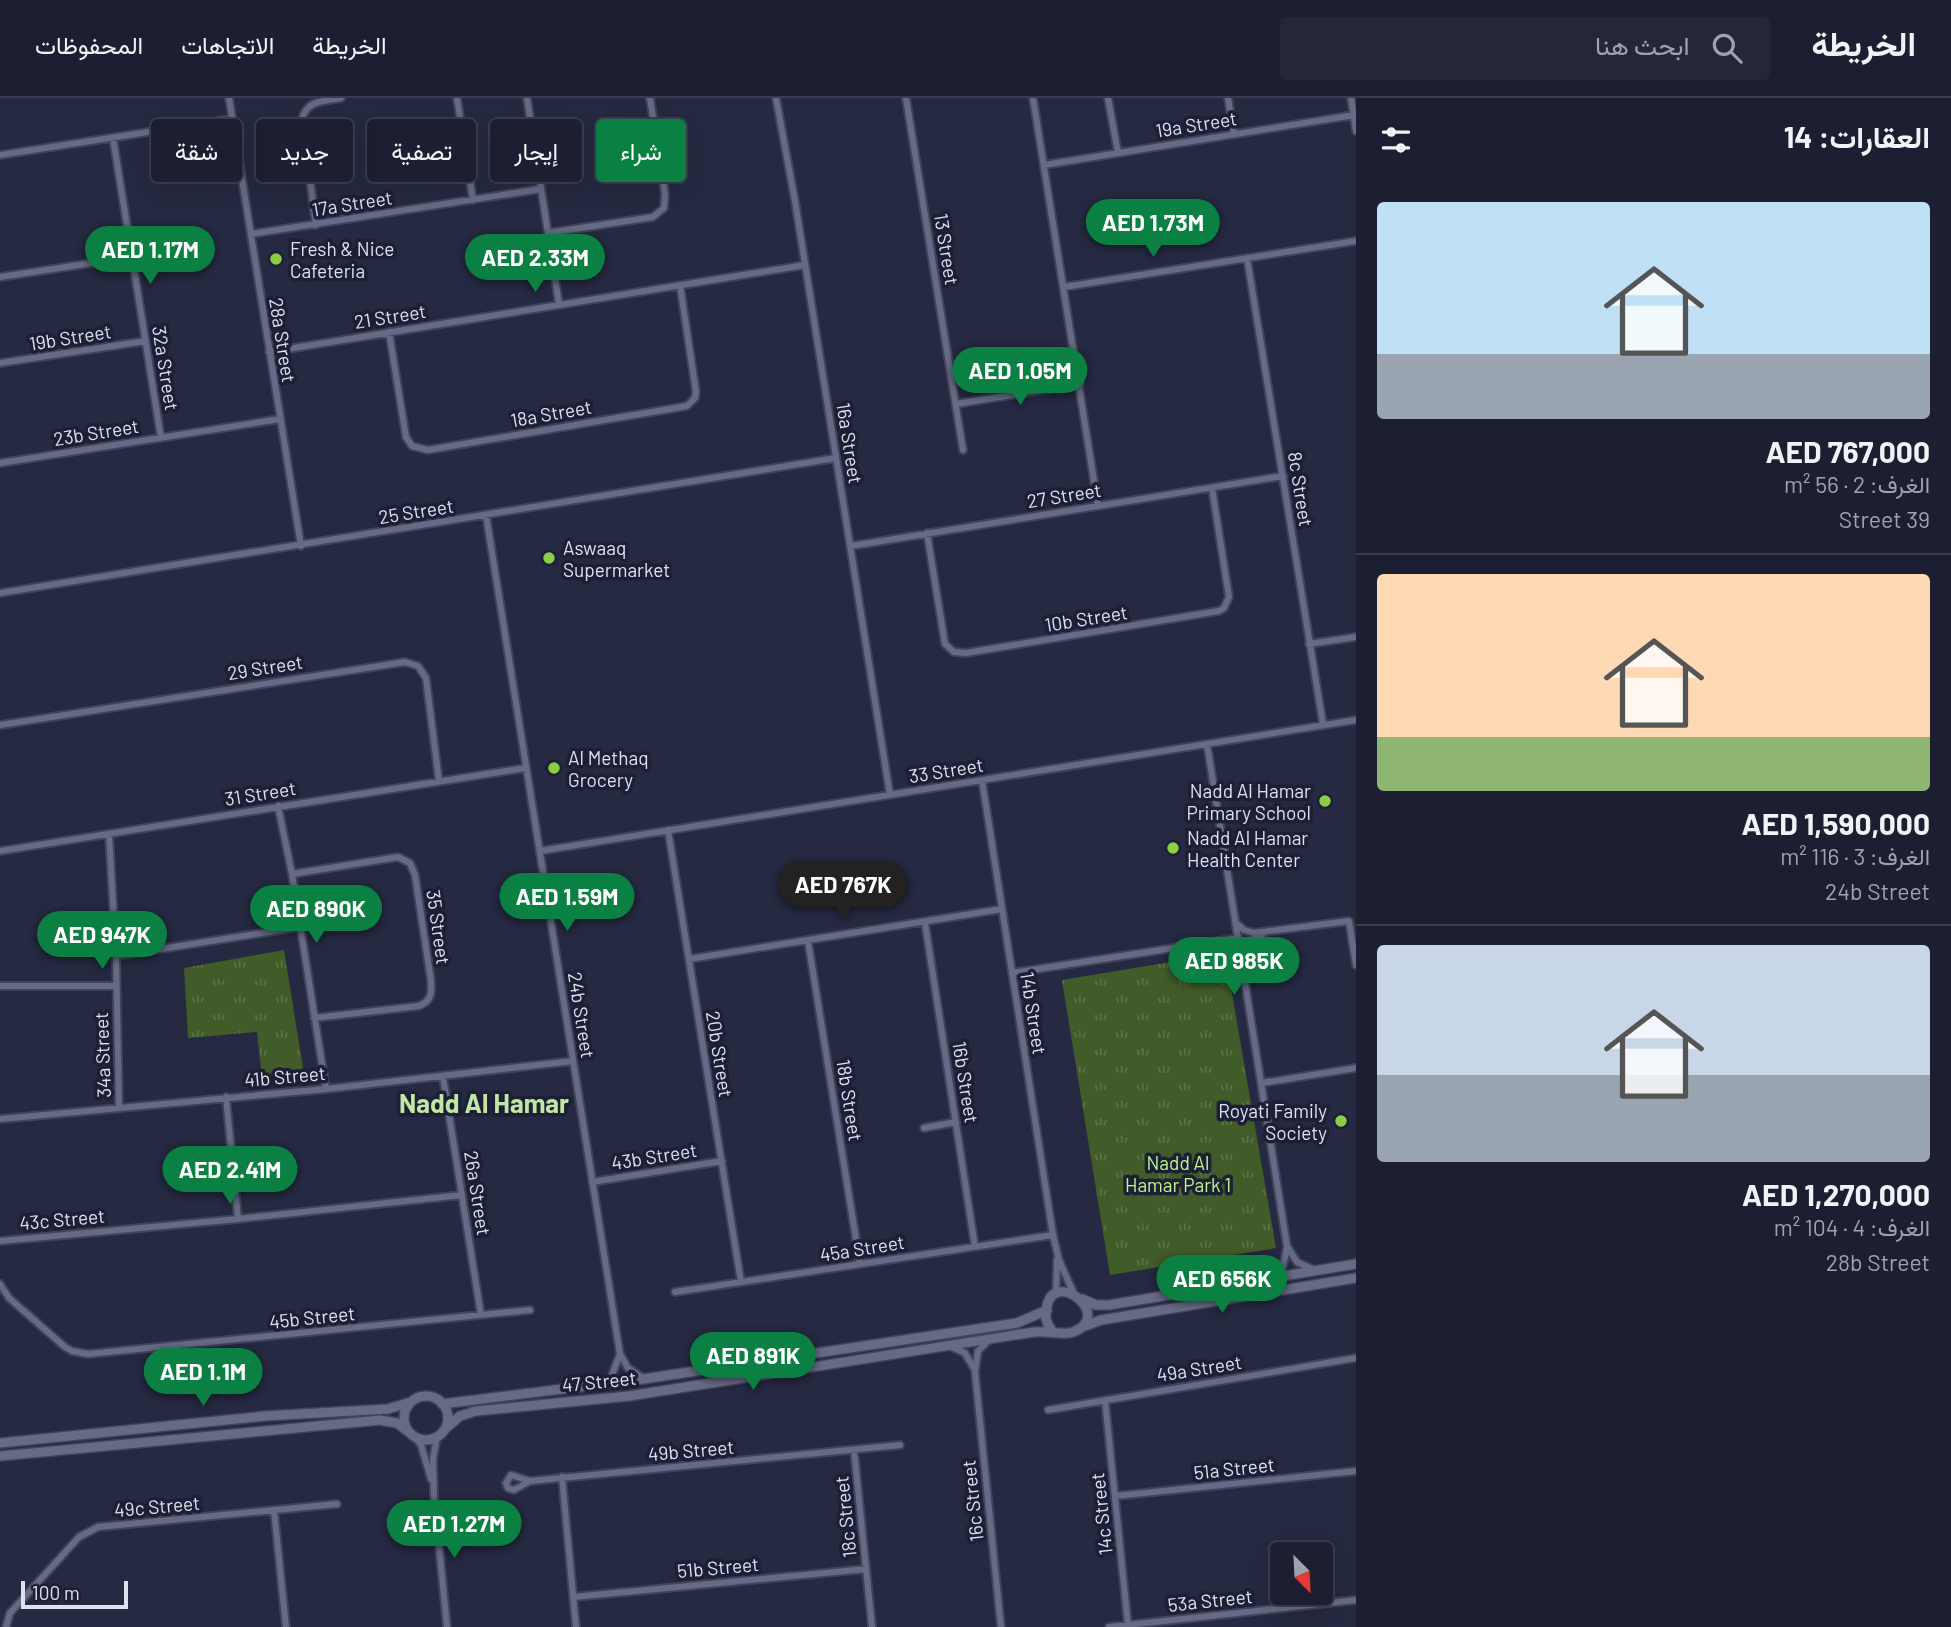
<!DOCTYPE html>
<html lang="ar">
<head>
<meta charset="utf-8">
<style>
	:root { --surface:#1c1f31; --page:#252739; --text:#f1f3f6; --muted:#a0a2ab; --line:#3a3d4d; --accent:#0b8043 }
	body { margin:0; font-family:Barlow,Vazirmatn,sans-serif; background:var(--page); color:var(--text); direction:rtl; height:100vh; display:flex; flex-direction:column; font-size:26px; white-space:nowrap }
	* { box-sizing:border-box; margin:0 }
	p { font-size:23px; color:var(--muted) }
	.icon { flex:none; width:38px; height:38px; fill:none; stroke:currentColor; stroke-width:2; stroke-linecap:round; stroke-linejoin:round }
	.map { position:relative; flex:1; overflow:hidden; direction:ltr }
	.details { display:flex; flex-direction:column; background:var(--surface); width:595px }
	.details>* { flex:none }
	.top-card { position:absolute; left:21px; top:21px; width:665px; height:63px; direction:rtl; display:flex; gap:14px }
	.needle { width:46px; rotate:156deg }
	.tools { position:absolute; left:1270px; top:1444px; display:grid; gap:14px }
	.tools a { display:grid; place-items:center; width:63px; height:63px; border-radius:7px; background:var(--surface); box-shadow:0 7px 28px #0002,0 0 0 2px var(--line); font-size:35px }
	.scale { position:absolute; left:21px; bottom:18px; width:107px; box-sizing:border-box; padding-left:7px; border:4px solid #dee1f1; border-top:0; font-size:19px; line-height:24px; white-space:nowrap; color:#dee1f1; -webkit-text-stroke:5px #1c1f36; paint-order:stroke }
	.price { position:absolute; translate:-50% -60px; padding:0 16px; border-radius:24px; background:var(--accent); color:#fff; font-size:23px; line-height:46px; filter:drop-shadow(0 2px 4px #0008) }
	.price::after { content:''; position:absolute; left:50%; top:42px; width:21px; height:16px; margin-left:-10px; background:inherit; clip-path:polygon(0 0,100% 0,50% 100%) }
	.price.active { background:#222; color:#fff }
	ul { padding:0; list-style:none }
	li { display:grid; align-content:center; gap:14px; height:371px; padding:0 21px }
	li+li { border-top:2px solid var(--line) }
	li span { display:grid; place-items:center; height:217px; border-radius:7px; color:#555 }
	li>.icon { margin-inline-start:auto }
	span .icon { width:126px; height:126px; fill:#fffc; stroke-width:1 }
	li b { font-size:30px }
	h2 { display:flex; justify-content:space-between; align-items:center; height:84px; padding:0 21px; font-size:30px }
	.pill { padding:0 24px; border-radius:7px; background:var(--surface); box-shadow:0 7px 28px #0002,0 0 0 2px var(--line); font-size:24px; line-height:63px }
	.pill.active { background:var(--accent); color:#fff }
	header { display:flex; align-items:center; gap:42px; box-sizing:border-box; height:98px; padding:0 35px; background:var(--surface); border-bottom:2px solid var(--line) }
	header strong { font-size:33px }
	nav { display:flex; gap:38px; margin-inline-start:auto; font-size:24px }
	.search { width:490px; height:63px; background:var(--page); display:flex; align-items:center; gap:18px; box-sizing:border-box; padding:0 24px; border-radius:7px; color:var(--muted); font-size:26px }
	main { display:flex; flex:1; min-height:0 }
	.map>svg:first-child { display:block }
	.park { fill:url(#park-tufts) }
	.lines { fill:none; stroke-linecap:round; stroke-linejoin:round }
	.street-casing { stroke:#414357; stroke-width:10 }
	.secondary-casing { stroke:#414357; stroke-width:12 }
	.street { stroke:#656a86; stroke-width:6 }
	.secondary { stroke:#656a86; stroke-width:9 }
	.poi-dot { fill:#8bce46; stroke:#1c1f36; stroke-width:2.5 }
	.labels { text-anchor:middle; dominant-baseline:central; stroke-width:7; stroke-linejoin:round; paint-order:stroke }
	.street-label { font-size:19px; fill:#dee1f1; stroke:#1c1f36 }
	.poi-label { font-size:19px; fill:#dee1f1; stroke:#1c1f36; text-anchor:start }
	.park-label { font-size:19px; fill:#bcf78a; stroke:#1c1f36 }
	.district-label { font-size:26px; font-weight:bold; fill:#c1e7a2; stroke:#1c1f36 }
</style>
</head>
<body>
<header>
<strong>الخريطة</strong>
<div class="search"><svg class="icon" aria-label="search" viewBox="0 0 24 24"><circle cx="10" cy="10" r="6"/><path d="M15 15l6 6"/></svg>ابحث هنا</div>
<nav><a>الخريطة</a><a>الاتجاهات</a><a>المحفوظات</a></nav>
</header>
<main>
<section class="details">
<h2>العقارات: 14<svg class="icon" aria-label="filters" viewBox="0 0 24 24"><path d="M4 7h16M4 17h16"/><circle cx="9" cy="7" r="2"/><circle cx="15" cy="17" r="2"/></svg></h2>
<ul>
<li><span style="background:linear-gradient(#bfe0f5 70%,#9aa5b1 0)"><svg class="icon" aria-label="home" viewBox="0 0 24 24"><path d="M3 11l9-7 9 7M6 9v11h12V9"/></svg></span><div><b>AED 767,000</b><p>الغرف: 2 · 56 m²</p><p>39 Street</p></div></li>
<li><span style="background:linear-gradient(#ffd9b3 75%,#8fb573 0)"><svg class="icon" aria-label="home" viewBox="0 0 24 24"><path d="M3 11l9-7 9 7M6 9v11h12V9"/></svg></span><div><b>AED 1,590,000</b><p>الغرف: 3 · 116 m²</p><p>24b Street</p></div></li>
<li><span style="background:linear-gradient(#c9d6e8 60%,#9aa5b1 0)"><svg class="icon" aria-label="home" viewBox="0 0 24 24"><path d="M3 11l9-7 9 7M6 9v11h12V9"/></svg></span><div><b>AED 1,270,000</b><p>الغرف: 4 · 104 m²</p><p>28b Street</p></div></li>
</ul>
</section>
<div class="map">
<svg width="1356" height="1529" viewBox="0 0 1356 1529">
	<defs>
		<pattern id="park-tufts" width="24" height="20" patternUnits="userSpaceOnUse" patternTransform="scale(1.75)"><rect width="24" height="20" fill="#415c28"/><path d="M3 7l-1-3M5 7V3M7 7l1-3M15 17l-1-3M17 17v-4M19 17l1-3" fill="none" stroke="#5c7348"/></pattern>
	</defs>
	<rect width="100%" height="100%" fill="#252941"/>
	<path class="park" d="M284,852L304,976L262,980L257,934L188,940L184,870Z
		M1225,855L1276,1150L1110,1177L1062,882Z"/>
	<g class="lines">
		<defs>
			<path id="street" d="M229,0L301,448
				M457,0L473,102
				M527,0L559,206
				M776,0L795,103L890,697
				M906,0L963,352
				M1033,0L1098,408
				M1108,0L1118,55
				M1228,0L1234,36
				M1351,0L1356,33
				M113,40L161,340
				M0,57L232,21
				M1044,67L1354,17
				M316,127L302,21C307,2 324,3 341,0
				M548,135L653,119L664,110L665,96L650,0
				M251,136L541,91
				M1247,160L1323,626
				M0,179L131,159
				M1064,189L1356,143
				M389,234L406,339L412,348L428,352L687,308L695,300L696,294L680,187
				M269,254L805,167
				M0,265L146,243
				M956,306L1080,286
				M0,365L280,321
				M486,417L620,1256L628,1270L643,1280
				M927,435L945,546L954,554L966,555L1219,513L1224,510L1229,499L1212,390
				M851,448L1283,378
				M0,495L836,360
				M1309,546L1356,539
				M0,627L405,564L418,568L426,580L439,683
				M1207,646L1287,1148L1297,1164L1312,1171
				M982,682L1053,1137L1059,1162L1074,1196
				M278,708L292,776L326,991
				M668,732L741,1184
				M109,736L116,858L119,1010
				M0,753L525,670
				M540,753L1356,622
				M292,776L398,759L410,765L415,777L431,883C432,896 431,903 419,908L314,920
				M925,825L975,1149
				M1236,825L1244,832L1254,835L1349,823L1356,867
				M808,843L860,1166
				M116,858L300,829
				M1242,858L1248,844L1262,837
				M689,861L1002,811
				M1012,875L1238,840
				M0,888H116
				M443,979L481,1217
				M1262,985L1356,970
				M226,999L238,1121
				M0,1021L326,991L573,963
				M924,1030L956,1024
				M592,1084L722,1063
				M0,1143L238,1121L462,1097
				M1267,1179L1283,1168L1287,1150
				M0,1186L9,1200L65,1249L72,1253L88,1256L530,1212
				M675,1194L1053,1137
				M1056,1196L1057,1162
				M988,1243L978,1253L975,1274L1001,1529
				M952,1249L965,1255L973,1269
				M609,1285L620,1256
				M1105,1302L1128,1527
				M1048,1312L1356,1260
				M437,1339L433,1361L434,1397L447,1529
				M416,1340L421,1347L431,1381
				M854,1352L872,1529
				M562,1379L576,1529
				M530,1383L514,1392L508,1390L506,1385L511,1377L530,1383L900,1347
				M1115,1398L1356,1373
				M274,1412L286,1529
				M573,1499L866,1471
				M6,1529L10,1515L79,1439L98,1429L337,1406
				M1109,1529L1356,1502"/>
			<path id="secondary" d="M1082,1201L1096,1207H1109L1356,1166
				M1082,1229L1101,1222L1356,1180
				M404 1320a22 22 0 1 1 44 0a22 22 0 1 1-44 0Z
				M442,1306L643,1281L1017,1225L1047,1212
				M445,1331L460,1318L476,1313L629,1298L1034,1234C1046,1232 1064,1238 1073,1234C1115,1218 1055,1170 1047,1208C1045,1219 1045,1223 1052,1233
				M0,1345L265,1318L388,1311L411,1304
				M0,1358L380,1322L397,1325L410,1335"/>
		</defs>
		<use href="#street" class="street-casing"/>
		<use href="#secondary" class="secondary-casing"/>
		<use href="#street" class="street"/>
		<use href="#secondary" class="secondary"/>
	</g>
	<g class="poi-dot">
		<circle cx="276" cy="161" r="7"/>
		<circle cx="549" cy="460" r="7"/>
		<circle cx="554" cy="670" r="7"/>
		<circle cx="1325" cy="703" r="7"/>
		<circle cx="1173" cy="750" r="7"/>
		<circle cx="1341" cy="1023" r="7"/>
	</g>
	<g class="labels">
		<g class="street-label">
			<text transform="translate(1196 26) rotate(-9)">19a Street</text>
			<text transform="translate(352 105) rotate(-9)">17a Street</text>
			<text transform="translate(947 151) rotate(81)">13 Street</text>
			<text transform="translate(390 218) rotate(-9)">21 Street</text>
			<text transform="translate(70 239) rotate(-9)">19b Street</text>
			<text transform="translate(283 242) rotate(81)">28a Street</text>
			<text transform="translate(166 270) rotate(81)">32a Street</text>
			<text transform="translate(551 315) rotate(-10)">18a Street</text>
			<text transform="translate(96 334) rotate(-9)">23b Street</text>
			<text transform="translate(850 345) rotate(81)">16a Street</text>
			<text transform="translate(1301 391) rotate(81)">8c Street</text>
			<text transform="translate(1064 397) rotate(-9)">27 Street</text>
			<text transform="translate(416 413) rotate(-9)">25 Street</text>
			<text transform="translate(1086 520) rotate(-9)">10b Street</text>
			<text transform="translate(265 569) rotate(-9)">29 Street</text>
			<text transform="translate(946 672) rotate(-9)">33 Street</text>
			<text transform="translate(260 695) rotate(-9)">31 Street</text>
			<text transform="translate(439 829) rotate(82)">35 Street</text>
			<text transform="translate(1034 915) rotate(81)">14b Street</text>
			<text transform="translate(582 917) rotate(81)">24b Street</text>
			<text transform="translate(720 956) rotate(81)">20b Street</text>
			<text transform="translate(102 957) rotate(-92)">34a Street</text>
			<text transform="translate(285 978) rotate(-5)">41b Street</text>
			<text transform="translate(966 984) rotate(81)">16b Street</text>
			<text transform="translate(850 1002) rotate(81)">18b Street</text>
			<text transform="translate(654 1058) rotate(-9)">43b Street</text>
			<text transform="translate(478 1095) rotate(81)">26a Street</text>
			<text transform="translate(62 1121) rotate(-5)">43c Street</text>
			<text transform="translate(862 1150) rotate(-9)">45a Street</text>
			<text transform="translate(312 1219) rotate(-6)">45b Street</text>
			<text transform="translate(1199 1270) rotate(-9)">49a Street</text>
			<text transform="translate(599 1283) rotate(-6)">47 Street</text>
			<text transform="translate(691 1352) rotate(-5)">49b Street</text>
			<text transform="translate(1234 1370) rotate(-6)">51a Street</text>
			<text transform="translate(972 1403) rotate(-96)">16c Street</text>
			<text transform="translate(157 1408) rotate(-5)">49c Street</text>
			<text transform="translate(1101 1416) rotate(-96)">14c Street</text>
			<text transform="translate(845 1419) rotate(-96)">18c Street</text>
			<text transform="translate(718 1469) rotate(-5)">51b Street</text>
			<text transform="translate(1210 1502) rotate(-6)">53a Street</text>
		</g>
		<g class="poi-label">
			<text x="290" y="150">Fresh &amp; Nice<tspan x="290" dy="22">Cafeteria</tspan></text>
			<text x="563" y="449">Aswaaq<tspan x="563" dy="22">Supermarket</tspan></text>
			<text x="568" y="659">Al Methaq<tspan x="568" dy="22">Grocery</tspan></text>
			<text x="1311" y="692" text-anchor="end">Nadd Al Hamar<tspan x="1311" dy="22">Primary School</tspan></text>
			<text x="1187" y="739">Nadd Al Hamar<tspan x="1187" dy="22">Health Center</tspan></text>
			<text x="1327" y="1012" text-anchor="end">Royati Family<tspan x="1327" dy="22">Society</tspan></text>
		</g>
		<g class="park-label">
			<text x="1178" y="1064">Nadd Al<tspan x="1178" dy="22">Hamar Park 1</tspan></text>
		</g>
		<g class="district-label">
			<text x="484" y="1004">Nadd Al Hamar</text>
		</g>
	</g>
</svg>
<div class="tools">
<a><svg class="needle" viewBox="-14 -14 28 28"><path d="M0-13l5 13h-10z" fill="#e53935"/><path d="M0 13l5-13h-10z" fill="#a0a2ab"/></svg></a>
</div>
<div class="scale">100 m</div>
<b class="price" style="left:1153px;top:161px">AED 1.73M</b>
<b class="price" style="left:150px;top:188px">AED 1.17M</b>
<b class="price" style="left:535px;top:196px">AED 2.33M</b>
<b class="price" style="left:1020px;top:309px">AED 1.05M</b>
<b class="price active" style="left:843px;top:823px">AED 767K</b>
<b class="price" style="left:567px;top:835px">AED 1.59M</b>
<b class="price" style="left:316px;top:847px">AED 890K</b>
<b class="price" style="left:102px;top:873px">AED 947K</b>
<b class="price" style="left:1234px;top:899px">AED 985K</b>
<b class="price" style="left:230px;top:1108px">AED 2.41M</b>
<b class="price" style="left:1222px;top:1217px">AED 656K</b>
<b class="price" style="left:753px;top:1294px">AED 891K</b>
<b class="price" style="left:203px;top:1310px">AED 1.1M</b>
<b class="price" style="left:454px;top:1462px">AED 1.27M</b>
<div class="top-card">
<a class="pill active">شراء</a>
<a class="pill">إيجار</a>
<a class="pill">تصفية</a>
<a class="pill">جديد</a>
<a class="pill">شقة</a>
</div>
</div>
</main>
</body>
</html>
